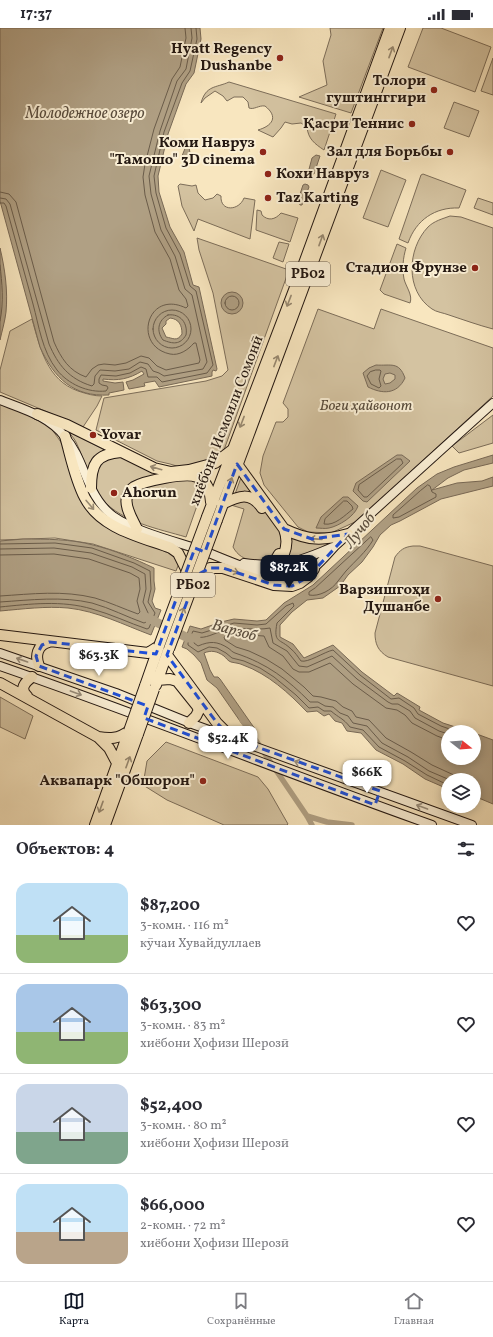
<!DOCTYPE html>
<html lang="ru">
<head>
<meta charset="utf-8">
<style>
	:root { --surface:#fff; --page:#f2f2f3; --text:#2b2b33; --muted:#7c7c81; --line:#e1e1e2; --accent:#111827 }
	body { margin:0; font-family:Vollkorn,serif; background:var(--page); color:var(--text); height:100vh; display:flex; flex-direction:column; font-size:15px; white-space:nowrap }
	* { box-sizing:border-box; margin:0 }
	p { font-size:13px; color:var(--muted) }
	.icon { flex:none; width:22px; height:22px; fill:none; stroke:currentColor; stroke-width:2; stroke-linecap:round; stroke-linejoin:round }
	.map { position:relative; height:797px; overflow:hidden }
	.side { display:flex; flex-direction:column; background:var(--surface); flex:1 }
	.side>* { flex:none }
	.needle { width:26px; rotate:107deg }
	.tools { position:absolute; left:441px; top:697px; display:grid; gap:8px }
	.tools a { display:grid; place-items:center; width:40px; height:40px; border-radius:50%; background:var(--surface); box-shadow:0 2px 10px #0003; font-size:20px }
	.price { position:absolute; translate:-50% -34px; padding:0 9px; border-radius:8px; background:#fff; color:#222; font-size:13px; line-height:26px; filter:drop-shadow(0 1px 2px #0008) }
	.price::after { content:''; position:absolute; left:50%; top:24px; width:12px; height:9px; margin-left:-6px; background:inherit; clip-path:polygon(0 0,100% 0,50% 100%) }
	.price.on { background:var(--accent); color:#fff }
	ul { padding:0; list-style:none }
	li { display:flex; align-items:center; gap:12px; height:100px; padding:0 16px }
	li+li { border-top:1px solid var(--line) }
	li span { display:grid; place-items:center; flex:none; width:112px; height:80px; border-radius:12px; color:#555 }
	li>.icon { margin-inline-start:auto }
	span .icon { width:48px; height:48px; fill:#fffc; stroke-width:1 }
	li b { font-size:17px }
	h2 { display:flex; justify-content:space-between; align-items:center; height:48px; padding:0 16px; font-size:17px }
	.status { display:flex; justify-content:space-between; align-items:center; height:28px; padding:0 20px; background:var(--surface); direction:ltr }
	.status svg { height:11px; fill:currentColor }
	.dock { display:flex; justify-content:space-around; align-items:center; height:56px; border-top:1px solid var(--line); background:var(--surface); font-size:11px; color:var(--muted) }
	.dock a { display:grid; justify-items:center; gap:2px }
	.dock .on { color:var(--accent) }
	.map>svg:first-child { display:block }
	.green { fill:#d4c3a1; stroke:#7c6d59 }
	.water { fill:#b0a084; stroke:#786956; fill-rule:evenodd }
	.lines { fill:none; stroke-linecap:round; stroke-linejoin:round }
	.shore { stroke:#6a5c4a; stroke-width:1 }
	.canal { stroke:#b0a084; stroke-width:5.5 }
	.river { stroke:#b0a084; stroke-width:9 }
	.secondary-casing { stroke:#231711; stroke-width:10 }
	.highway-casing { stroke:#231711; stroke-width:12 }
	.secondary { stroke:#faefd5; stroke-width:8 }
	.highway { stroke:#f8e6bf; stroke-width:10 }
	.highway-bridge-casing { stroke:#231711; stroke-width:12; stroke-linecap:butt }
	.highway-bridge { stroke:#f8e6bf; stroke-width:10 }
	.oneway { stroke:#988971 }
	.oneway2 { stroke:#998e7d }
	.marked { fill:none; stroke:#1d4ed8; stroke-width:3; stroke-dasharray:8 5; stroke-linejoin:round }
	.poi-dot { fill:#8f2418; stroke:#faefd5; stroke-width:1.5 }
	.labels { text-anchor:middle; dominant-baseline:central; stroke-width:4; stroke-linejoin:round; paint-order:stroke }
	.shield { fill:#faefd5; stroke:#64584c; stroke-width:1 }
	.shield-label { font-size:14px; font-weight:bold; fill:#231711 }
	.poi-label { font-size:15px; font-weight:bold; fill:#231711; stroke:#faefd5; text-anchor:end }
	.park-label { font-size:15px; font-style:italic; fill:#584b3c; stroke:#faefd5 }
	.street-label { font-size:15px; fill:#231711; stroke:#faefd5 }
	.water-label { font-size:16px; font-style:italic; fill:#5b4e3f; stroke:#faefd5 }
</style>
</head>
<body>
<div class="status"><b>17:37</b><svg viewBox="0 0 49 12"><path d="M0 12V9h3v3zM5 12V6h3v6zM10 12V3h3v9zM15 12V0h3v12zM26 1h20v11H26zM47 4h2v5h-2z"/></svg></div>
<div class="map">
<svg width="493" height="797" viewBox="0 0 493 797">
	<rect width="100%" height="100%" fill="#f8e6bf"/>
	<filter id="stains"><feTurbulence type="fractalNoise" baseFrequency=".005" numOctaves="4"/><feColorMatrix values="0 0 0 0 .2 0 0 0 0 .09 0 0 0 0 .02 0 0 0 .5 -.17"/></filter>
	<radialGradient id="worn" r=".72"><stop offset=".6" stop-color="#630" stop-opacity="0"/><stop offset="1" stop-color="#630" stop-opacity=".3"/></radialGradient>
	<path class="green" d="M330,0H383L351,85L299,69L327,57L323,33L331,7Z
		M423,0H441L491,19L475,64L408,39Z
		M493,30V67L481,63Z
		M229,54L336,86L324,122C315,116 308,111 307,99L301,95L292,96L285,94L281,100L273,109L258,102C272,98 279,89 265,78C259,77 254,82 249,80L248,74L243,69H234L227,73L223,68L215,63L205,70L201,75C206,57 216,60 229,54Z
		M454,74L479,83L469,109L444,100Z
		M381,142L406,152L388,199L363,190Z
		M423,146L466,162L459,180C435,179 416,192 408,215L399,211L421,147Z
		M180,156L192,158L196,157L198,165L205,172L213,170L217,166L221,168C220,184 239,183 244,170L255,172L250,211L198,191L194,203L182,178L178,158Z
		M478,170L493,175V187L474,180Z
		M257,182L261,183L262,187C268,193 275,192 281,185L298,190L290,214L256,202Z
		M450,188L461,189L493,200V301C478,297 464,292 449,287C444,285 436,284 432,281C405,263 407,221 428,199C434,193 442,191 450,188Z
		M197,210L289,242L220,433L180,439L170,436L157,433L96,402L104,370L206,353L222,348L228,342L213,265L199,222Z
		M279,214L289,216L283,234L273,230Z
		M397,216L406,220C403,230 402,240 404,251C406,259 413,267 410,275L384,266L380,262Z
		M318,281L374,301L381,281L493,320V368L357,493L331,505L308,504L298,499L264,457L260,445L263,428L276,394H283L288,389V381L283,375Z
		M32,291C40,320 47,352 78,363C87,366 94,368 102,368L97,378L83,399L0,364V342L10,303Z
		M0,374L43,392L51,400L65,420L91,480L171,521L181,530L176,543L93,516L55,510L0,512Z
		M493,387V415L459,425L452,418Z
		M67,402L154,441L211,438L186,509C159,501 122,494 103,472C96,465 93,457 89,449C84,438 82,425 76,414C74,410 70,406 67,402Z
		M242,447L276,495L284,512L277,533C261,534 242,536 233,519L244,481L231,477Z
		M289,509L338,510L317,522L282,534Z
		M413,518H420L493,538V658L388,629C378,623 375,616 375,605L395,529C400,522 404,519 413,518Z
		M326,524L309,541L295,548L272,546L281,539Z
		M0,669L33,688L25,711L0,699Z
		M166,714L258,749L268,761L288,796L287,797H224L167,772L143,757L147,733Z"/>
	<path class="water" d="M0,0H200L201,11L194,45L186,56L168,106L158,148L159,164L170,199L184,224L193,257L199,259L217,341L216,343L213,342L212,344V348L159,359L155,353L144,355L145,358L129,361L126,354L133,352L144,346L142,343C129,351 118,353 103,351V353L115,355L123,354L124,362L109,365V367C73,369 54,350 40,319L0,173ZM170,290C179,291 182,297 182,306C177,314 173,310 166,309L162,300L166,296V293Z
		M188,113L190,114L189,119L191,131L187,132L182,131V128Z
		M316,127L320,128L314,146H308V145L312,130Z
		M305,156L308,157L309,159L302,177H300L298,172L303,157Z
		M0,220C5,241 8,263 6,284C5,293 2,303 0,312Z
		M221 275a11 11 0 1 1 22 0a11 11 0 1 1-22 0Z
		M376,337C391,338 399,333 405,350C397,367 382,366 368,359L363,345L369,340ZM390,345L395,347V351L390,355L385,356L383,351L385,346Z
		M397,427H402L410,433L367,474L363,473L353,463L356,455Z
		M493,427V435L464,442L448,450L432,462L457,455L482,453L493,449V458L441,471L400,493L391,497L380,507L373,519L362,534L348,547L340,558L323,570L307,572L292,584L280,597V609L293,616L304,630L333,617L362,644L394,668L397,665L420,679L419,682L443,695L471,704H448V730H474V705L493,712V776L474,768V752H448V761L425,751L403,736L376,722L361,705L347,703L342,695L335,693L329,686L324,688L317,683L307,684C289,665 268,646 243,637C239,635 235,635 231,634C228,633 226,630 224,628C217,623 211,622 204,625L210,642L214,649H218L220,651L255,701L242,696L217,660L207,652L201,635L194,627L187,621L182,619L190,598L201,601L221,594L234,591L257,593L266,592L284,575L313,557L417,460L437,446L454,439Z
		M343,469H348L358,478C355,488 339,498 329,500C325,501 320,500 316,500L321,489Z
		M23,511C46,511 71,511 93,517C114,522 135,531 154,540V553L155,561L152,573L155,580L161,582L151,607C124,597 97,583 68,580C46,578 23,581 0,583V513Z"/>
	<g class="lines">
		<path class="shore" d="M0,164L9,166L16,174L54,314C61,330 69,343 86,349L92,341L98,337L104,336L115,337L126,335L141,328L149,330L157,338L166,342L199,335L200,332L196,315H194C188,322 179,328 170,326C132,318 147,261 186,280L188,278L186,271L179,262L170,231L155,204L145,167L143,149L145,136L154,101L172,51L180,39L186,10L185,0
			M0,170L6,171L10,176L49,316C58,337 69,351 92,358L94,356L95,348L100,342L115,343L129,341L140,334L148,336L153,343L159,345L164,348L203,341L207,334L192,267L185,261L175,228L161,202L151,166L149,148L160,103L177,53L186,41L192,10L191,0
			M0,175H4L6,178C15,211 24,243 33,276C39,298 42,323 57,342C68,356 88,365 106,363L108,360L107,358L102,357L99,355V351L101,347L116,348L130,345L141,339L146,341L148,349H157L162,354L207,345L213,337L196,263L190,258L180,226L166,200L156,165L154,148L164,104L182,55L190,43L197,11L196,0
			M0,237C2,255 4,274 0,293
			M225 275a7 7 0 1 1 14 0a7 7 0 1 1-14 0Z
			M153 301a19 19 0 1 1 38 0a19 19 0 1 1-38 0Z
			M168,287C181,285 188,296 186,307C180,317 173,316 163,312C156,303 158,292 168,287Z
			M376,342H380L381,343L379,351L381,358L379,360L371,356L367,348L370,344Z
			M397,431H401L403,435L367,469H364L358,462L359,457Z
			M428,457L430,458L432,464L436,466V469L399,489L393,490V487L420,463Z
			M344,473H347L352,478L353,481C345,487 335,498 324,496L325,491Z
			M371,509L373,512C366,524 355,533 346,543C343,546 341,550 338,553C332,562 319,569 309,567V564L315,560Z
			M0,516L55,515L92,520L134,535L150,543L151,561L148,574L155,585L149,600L147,601C129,595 111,586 92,581C62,572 30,576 0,579
			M0,521L54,520L91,525L132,539L145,546L146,561L143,574L149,587L146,594L144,595C127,589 110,580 92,575C62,568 31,572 0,574
			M0,527L54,526L89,531L130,545L139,550L140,561L137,573L140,584L138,586C124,581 109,574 95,570C63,562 32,566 0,568
			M448,706L439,703L415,690L410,683L398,676H392L388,674L357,651L332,628L307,639L299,638L287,623L273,615L270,600C254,603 239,598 223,603C214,605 206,611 196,609L194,613V615L198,618C210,613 217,613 228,620C231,622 232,624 235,625C268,636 287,651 310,674H318L325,678L333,679L340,685L348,688L353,695L367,698L382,715L408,729L429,743L450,752
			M448,712L437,708L412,695L405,687L397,682L386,680L353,656L330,635L309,644H299L293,641L283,628L269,619L264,608L235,606L224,609L225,612L236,619L249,623L266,631L282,641L304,659L313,668L321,669L336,673L343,679L352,683L356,689L369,692L386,710L411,724L432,737L456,748L460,752
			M448,757L427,747L405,733L379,719L363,702L350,699C343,690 339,690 331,683H324L318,679L309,680L296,667L274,649L260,640L244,633L232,630L226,625L217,620L209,619L198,624L188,617V615L193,603L202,605L234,595L257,597L266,596L286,578L293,575L294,578L277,595C273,616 280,610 291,621C295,624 298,629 301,633C308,635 324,624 333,622L360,647L391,671L399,670L414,680L418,686L441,698L458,704"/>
		<path class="canal" d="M242,692L307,788L312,797
			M307,788L327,794L352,797"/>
		<path class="river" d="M146,589L188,610H196"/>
		<defs>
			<path id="secondary" d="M0,372C23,381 49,388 65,409C86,433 86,468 113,488C136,504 174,513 201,522C225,531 250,543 275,549C281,551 287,552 293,550C312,546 323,531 335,518L493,375
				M244,535C282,540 298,534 333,519
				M0,625L116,665L195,697L472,797
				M0,638C145,688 288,746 432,797"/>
			<path id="highway" d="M37,386L67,397L154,440L171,444L189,442L215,435L232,422
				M65,408C71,429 75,451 85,470C101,501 142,509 171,520L178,525L187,543
				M237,436L284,501C291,519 282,537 266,547
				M91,460C91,436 96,426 121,424
				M222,476C239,468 250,463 262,480
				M207,489L299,249L390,0
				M217,492L400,0
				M137,501C133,492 124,479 127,469C128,466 131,461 134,459C144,453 186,444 197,449C208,454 210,463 211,474
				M284,501C309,513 322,513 348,506
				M267,537L276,531L279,526
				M197,547L210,540H223L274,557L292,558L300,555L308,549L314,541
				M0,607L148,625L159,618
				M167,627L217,695L232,710
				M39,638C35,628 37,617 49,614
				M157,652L170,651L177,653L197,678L199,682L196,688L189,695
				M0,655L98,709L109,720L117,735
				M156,657L168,623
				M145,658L159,618
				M27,668C19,661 25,654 32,649
				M98,709C110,711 118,711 129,703
				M95,797L129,703
				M105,797L138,706"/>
		</defs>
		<use href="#secondary" class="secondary-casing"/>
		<use href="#highway" class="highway-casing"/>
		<use href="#secondary" class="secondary"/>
		<use href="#highway" class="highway"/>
		<defs>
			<path id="highway-bridge" d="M159,618L207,489
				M169,621L217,492
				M129,703L145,658
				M138,706L154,661"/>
		</defs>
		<use href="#highway-bridge" class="highway-bridge-casing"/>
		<use href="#highway-bridge" class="highway-bridge"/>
	</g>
	<defs><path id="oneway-shaft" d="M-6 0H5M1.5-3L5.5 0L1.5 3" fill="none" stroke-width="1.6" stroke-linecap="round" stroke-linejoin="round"/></defs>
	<g class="oneway">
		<use href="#oneway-shaft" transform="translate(391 24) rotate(-70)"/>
		<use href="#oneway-shaft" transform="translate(321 212) rotate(-70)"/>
		<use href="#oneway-shaft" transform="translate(289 273) rotate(111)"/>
		<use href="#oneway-shaft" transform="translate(276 333) rotate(-69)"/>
		<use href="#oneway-shaft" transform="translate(242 394) rotate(111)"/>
		<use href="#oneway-shaft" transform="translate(156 440) rotate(-164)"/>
		<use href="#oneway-shaft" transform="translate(230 455) rotate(-70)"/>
		<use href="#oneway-shaft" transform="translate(90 477) rotate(50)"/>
		<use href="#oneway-shaft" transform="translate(316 511) rotate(-176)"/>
		<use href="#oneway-shaft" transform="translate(233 543) rotate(19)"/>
		<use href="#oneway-shaft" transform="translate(182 585) rotate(-69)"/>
		<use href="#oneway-shaft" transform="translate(128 734) rotate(-70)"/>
		<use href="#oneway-shaft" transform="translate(101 779) rotate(110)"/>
	</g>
	<g class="oneway2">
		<use href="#oneway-shaft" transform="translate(22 632) rotate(-161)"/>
		<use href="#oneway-shaft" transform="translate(76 665) rotate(20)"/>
		<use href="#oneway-shaft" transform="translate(300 735) rotate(-161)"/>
		<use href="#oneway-shaft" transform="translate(422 779) rotate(-160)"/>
	</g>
	<path class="marked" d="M237,436L284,501L312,511L348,506L308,549L292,558L274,557L223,540H210L197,547L167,627L217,695L232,710L380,763L375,777L144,690L148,678L39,638L36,628L42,617L49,614L156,626L195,520L205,524Z"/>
	<g class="poi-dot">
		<circle cx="280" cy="30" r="4"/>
		<circle cx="434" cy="62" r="4"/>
		<circle cx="412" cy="96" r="4"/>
		<circle cx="263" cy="124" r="4"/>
		<circle cx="450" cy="124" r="4"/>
		<circle cx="268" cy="146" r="4"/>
		<circle cx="268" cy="170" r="4"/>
		<circle cx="475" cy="240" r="4"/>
		<circle cx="93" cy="407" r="4"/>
		<circle cx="114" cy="465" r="4"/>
		<circle cx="438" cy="571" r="4"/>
		<circle cx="203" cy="753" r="4"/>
	</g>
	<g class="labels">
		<g class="shield">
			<rect x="286" y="234" width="44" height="24" rx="3"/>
			<rect x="171" y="545" width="44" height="24" rx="3"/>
		</g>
		<g class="shield-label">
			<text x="308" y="246">РБ02</text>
			<text x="193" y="557">РБ02</text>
		</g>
		<g class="poi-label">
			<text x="272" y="21">Hyatt Regency<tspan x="272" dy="17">Dushanbe</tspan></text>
			<text x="426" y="53">Толори<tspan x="426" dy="17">гуштинггири</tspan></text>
			<text x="404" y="96">Қасри Теннис</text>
			<text x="255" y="115">Коми Навруз<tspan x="255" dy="17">"Тамошо" 3D cinema</tspan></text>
			<text x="442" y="124">Зал для Борьбы</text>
			<text x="276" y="146" text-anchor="start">Кохи Навруз</text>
			<text x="276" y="170" text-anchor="start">Taz Karting</text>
			<text x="467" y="240">Стадион Фрунзе</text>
			<text x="101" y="407" text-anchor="start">Yovar</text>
			<text x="122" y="465" text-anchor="start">Ahorun</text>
			<text x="430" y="562">Варзишгоҳи<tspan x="430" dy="17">Душанбе</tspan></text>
			<text x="195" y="753">Аквапарк "Обшорон"</text>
		</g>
		<g class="park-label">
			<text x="366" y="378">Боғи ҳайвонот</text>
		</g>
		<g class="street-label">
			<text transform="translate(227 393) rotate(-69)">хиёбони Исмоили Сомонӣ</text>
		</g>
		<g class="water-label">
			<text x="85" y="86">Молодежное озеро</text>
			<text transform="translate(360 503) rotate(-52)">Лучоб</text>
			<text transform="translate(234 603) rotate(15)">Варзоб</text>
		</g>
	</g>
	<rect width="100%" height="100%" filter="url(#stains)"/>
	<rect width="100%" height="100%" fill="url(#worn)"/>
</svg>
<div class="tools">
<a><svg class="needle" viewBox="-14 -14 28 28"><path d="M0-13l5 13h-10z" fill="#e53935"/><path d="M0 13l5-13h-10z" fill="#7c7c81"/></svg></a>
<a><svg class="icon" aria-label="layers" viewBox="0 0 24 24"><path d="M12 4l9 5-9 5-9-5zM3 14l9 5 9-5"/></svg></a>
</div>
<b class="price on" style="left:289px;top:561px">$87.2K</b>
<b class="price" style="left:99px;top:649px">$63.3K</b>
<b class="price" style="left:228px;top:732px">$52.4K</b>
<b class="price" style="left:367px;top:766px">$66K</b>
</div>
<section class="side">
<h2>Объектов: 4<svg class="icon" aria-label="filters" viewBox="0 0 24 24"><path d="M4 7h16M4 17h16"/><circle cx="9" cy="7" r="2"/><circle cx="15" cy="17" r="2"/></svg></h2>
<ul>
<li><span style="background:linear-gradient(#bfe0f5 65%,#8fb573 0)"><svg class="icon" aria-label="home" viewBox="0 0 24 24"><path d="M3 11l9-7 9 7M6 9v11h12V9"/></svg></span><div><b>$87,200</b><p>3-комн. · 116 m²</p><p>кӯчаи Хувайдуллаев</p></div><svg class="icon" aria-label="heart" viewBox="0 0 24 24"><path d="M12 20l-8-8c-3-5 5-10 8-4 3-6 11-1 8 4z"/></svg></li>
<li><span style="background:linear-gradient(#a9c7e8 60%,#8fb573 0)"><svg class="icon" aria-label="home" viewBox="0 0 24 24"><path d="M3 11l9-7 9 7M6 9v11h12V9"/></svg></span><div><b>$63,300</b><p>3-комн. · 83 m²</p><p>хиёбони Ҳофизи Шерозӣ</p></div><svg class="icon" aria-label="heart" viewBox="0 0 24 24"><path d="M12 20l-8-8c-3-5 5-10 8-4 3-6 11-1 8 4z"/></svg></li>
<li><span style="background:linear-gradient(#c9d6e8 60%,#7fa58c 0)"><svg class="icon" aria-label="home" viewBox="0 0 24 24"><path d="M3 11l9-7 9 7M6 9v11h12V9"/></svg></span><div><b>$52,400</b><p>3-комн. · 80 m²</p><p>хиёбони Ҳофизи Шерозӣ</p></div><svg class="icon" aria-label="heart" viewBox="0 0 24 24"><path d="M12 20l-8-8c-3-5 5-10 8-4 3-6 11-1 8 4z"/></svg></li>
<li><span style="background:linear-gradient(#bfe0f5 60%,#b9a48a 0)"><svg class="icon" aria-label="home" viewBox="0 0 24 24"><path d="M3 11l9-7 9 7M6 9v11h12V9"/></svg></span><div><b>$66,000</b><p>2-комн. · 72 m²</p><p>хиёбони Ҳофизи Шерозӣ</p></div><svg class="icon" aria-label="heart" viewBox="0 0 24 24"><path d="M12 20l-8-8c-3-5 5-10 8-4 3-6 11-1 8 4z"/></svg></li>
</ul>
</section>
<nav class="dock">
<a class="on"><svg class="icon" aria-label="map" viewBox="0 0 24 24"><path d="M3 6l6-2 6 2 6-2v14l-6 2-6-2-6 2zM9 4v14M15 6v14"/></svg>Карта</a>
<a><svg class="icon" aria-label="saved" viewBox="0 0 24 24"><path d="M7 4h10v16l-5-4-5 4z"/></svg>Сохранённые</a>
<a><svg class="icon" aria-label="home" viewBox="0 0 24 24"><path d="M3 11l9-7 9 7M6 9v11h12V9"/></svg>Главная</a>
</nav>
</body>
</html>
